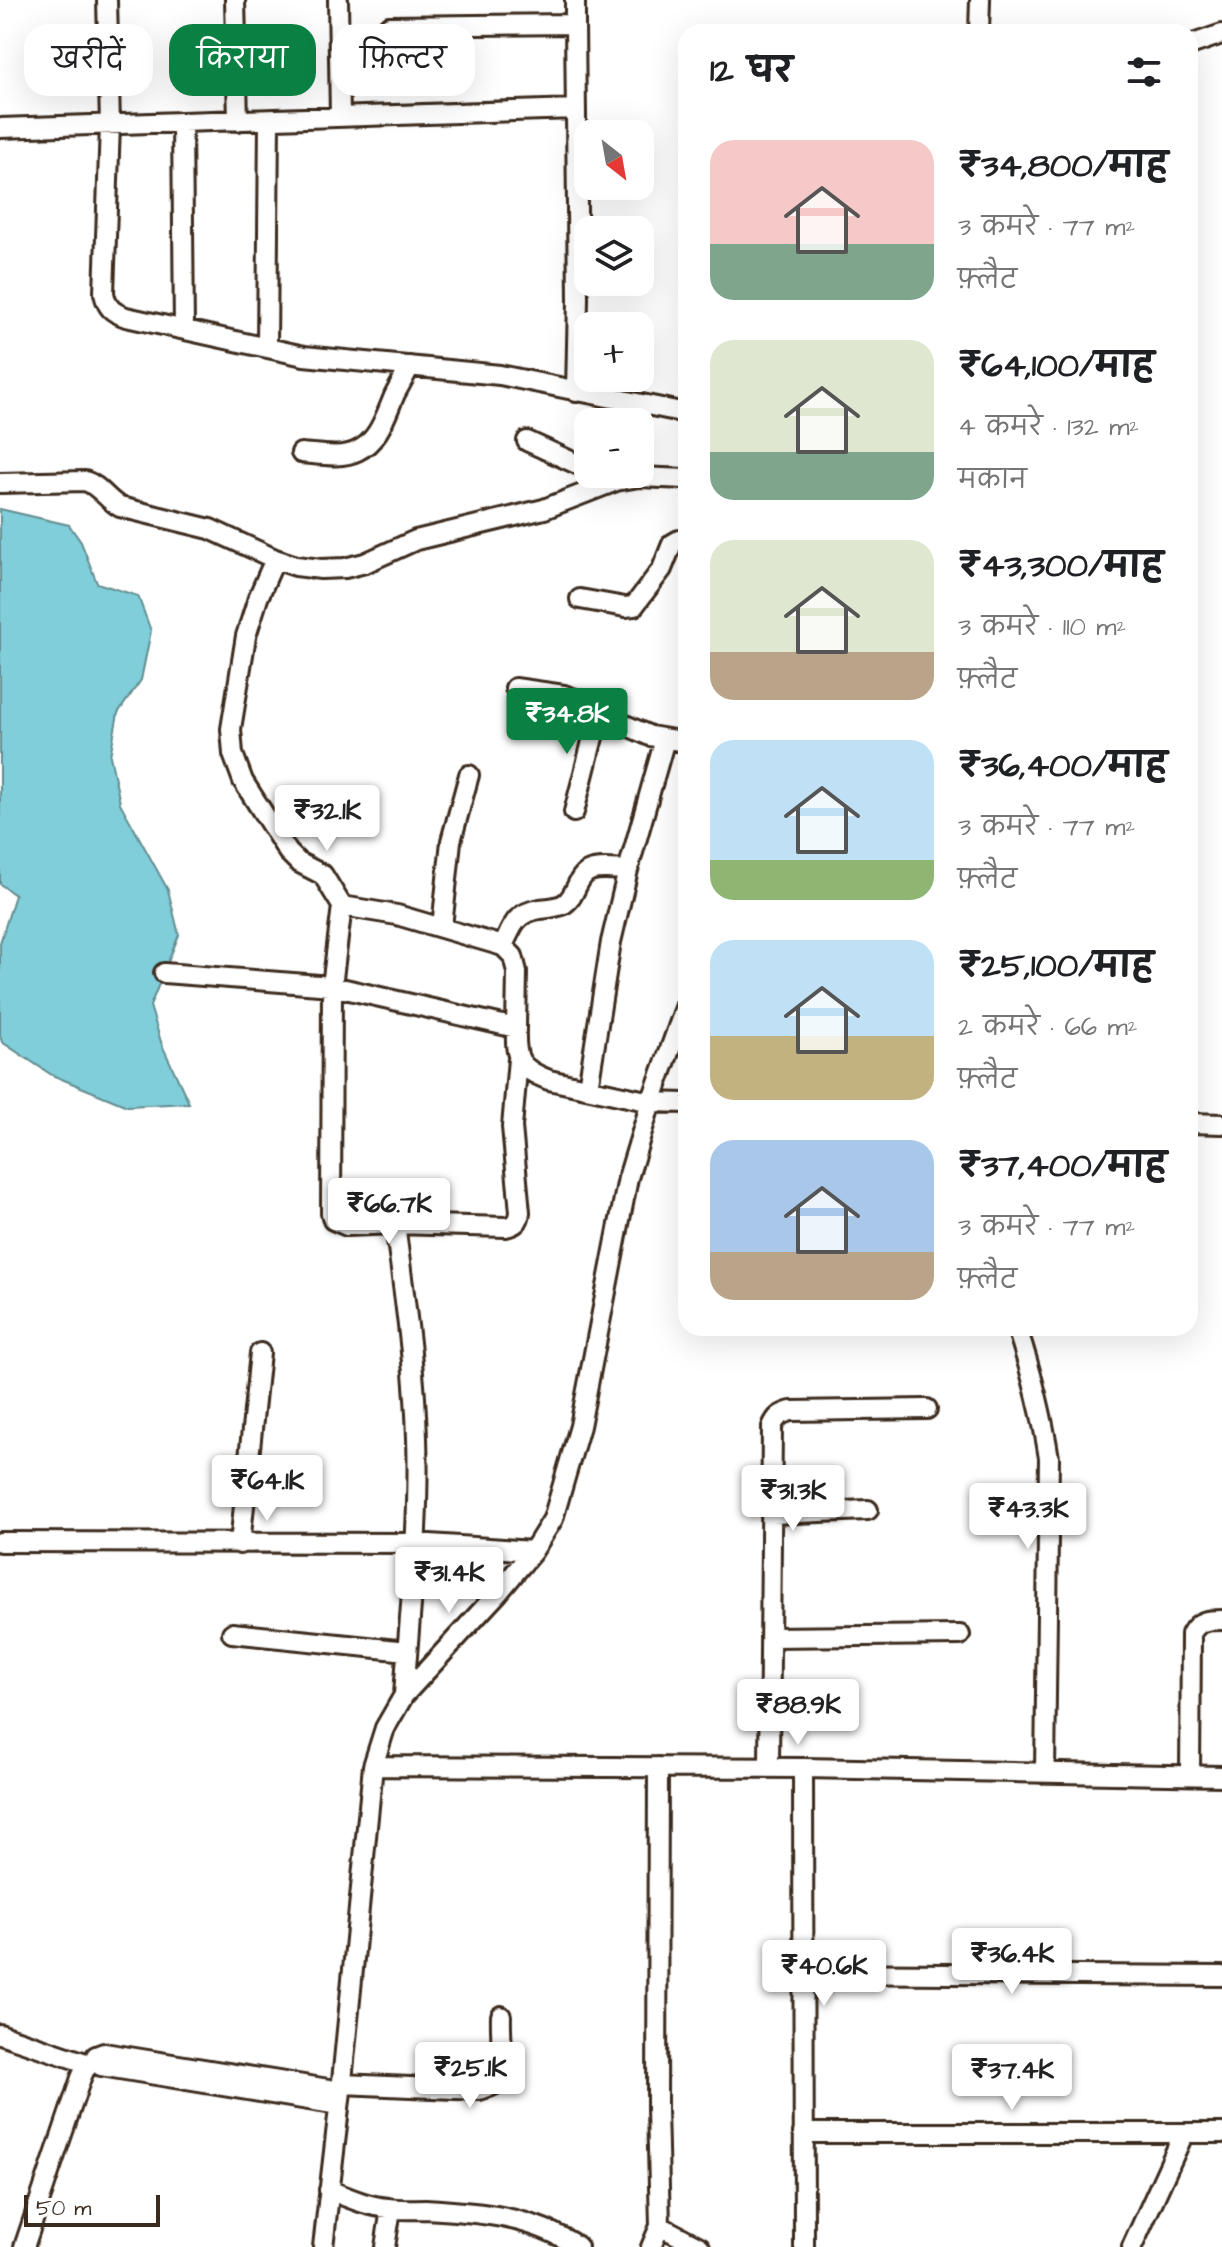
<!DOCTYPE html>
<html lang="hi">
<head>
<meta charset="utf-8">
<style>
	:root { --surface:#fff; --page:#f2f2f2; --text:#202124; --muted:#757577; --accent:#0b8043 }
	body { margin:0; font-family:"Architects Daughter","Playpen Sans Deva",sans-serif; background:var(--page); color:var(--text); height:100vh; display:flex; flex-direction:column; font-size:30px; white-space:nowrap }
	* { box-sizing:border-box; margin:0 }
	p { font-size:26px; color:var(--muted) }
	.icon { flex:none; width:44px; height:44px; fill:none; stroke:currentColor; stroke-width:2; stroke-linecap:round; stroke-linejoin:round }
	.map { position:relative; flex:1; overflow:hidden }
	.panel { position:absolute; left:678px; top:24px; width:520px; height:1312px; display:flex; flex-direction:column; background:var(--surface); border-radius:24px; box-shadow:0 8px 32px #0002 }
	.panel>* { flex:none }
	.hud { position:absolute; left:24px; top:24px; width:534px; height:72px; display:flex; gap:16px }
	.needle { width:52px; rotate:149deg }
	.controls { position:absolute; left:574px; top:120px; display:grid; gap:16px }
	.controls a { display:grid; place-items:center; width:80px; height:80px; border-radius:16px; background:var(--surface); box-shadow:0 8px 32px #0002; font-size:40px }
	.scale { position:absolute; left:24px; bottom:20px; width:136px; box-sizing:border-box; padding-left:8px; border:4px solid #3b2a1e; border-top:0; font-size:22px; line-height:28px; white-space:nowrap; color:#3b2a1e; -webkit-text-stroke:6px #fff; paint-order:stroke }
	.price { position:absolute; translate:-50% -68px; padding:0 18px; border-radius:8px; background:#fff; color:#222; font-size:26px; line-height:52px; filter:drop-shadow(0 2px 4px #0008) }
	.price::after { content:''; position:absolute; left:50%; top:48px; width:24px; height:18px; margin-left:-12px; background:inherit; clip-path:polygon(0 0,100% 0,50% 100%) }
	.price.selected { background:var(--accent); color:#fff }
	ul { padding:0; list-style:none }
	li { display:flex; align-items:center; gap:24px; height:200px; padding:0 32px }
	li span { display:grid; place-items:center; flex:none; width:224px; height:160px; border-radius:24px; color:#555 }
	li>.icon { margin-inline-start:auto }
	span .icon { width:96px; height:96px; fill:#fffc; stroke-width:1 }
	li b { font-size:34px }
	h2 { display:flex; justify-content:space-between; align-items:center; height:96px; padding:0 32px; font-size:34px }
	.chip { padding:0 28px; border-radius:24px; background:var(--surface); box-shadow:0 8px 32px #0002; font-size:28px; line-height:72px }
	.chip.selected { background:var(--accent); color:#fff }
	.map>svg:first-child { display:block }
	.water { fill:#7fceda; stroke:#648c8f; stroke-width:2 }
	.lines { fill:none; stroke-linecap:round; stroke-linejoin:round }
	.minor-casing { stroke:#3b2a1e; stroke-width:24 }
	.minor { stroke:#fff; stroke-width:18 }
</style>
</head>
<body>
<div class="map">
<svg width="1222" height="2247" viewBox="0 0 1222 2247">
	<rect width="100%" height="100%" fill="#fff"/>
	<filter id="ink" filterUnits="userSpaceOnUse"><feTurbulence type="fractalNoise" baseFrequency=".0125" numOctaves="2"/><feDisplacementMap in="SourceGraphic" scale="16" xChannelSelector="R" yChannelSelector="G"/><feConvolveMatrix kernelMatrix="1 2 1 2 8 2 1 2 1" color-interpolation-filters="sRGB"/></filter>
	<g filter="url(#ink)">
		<path class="water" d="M0,509L69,525L81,542L97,583L138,596L151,631L141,680L118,713L110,756L120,803L168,890L179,935L150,1006L162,1045L189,1103L127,1106L52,1075L2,1042L0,1036V943L15,895L0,884Z"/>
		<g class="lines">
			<defs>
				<path id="minor" d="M107,0L110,125L104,293C107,308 112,312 126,317L304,356L500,375L686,413
					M235,0L238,121
					M338,0L340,116
					M575,24V0
					M389,26L575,24L578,299L576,392
					M979,32L980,0
					M1190,45L1222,34
					M182,123L184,329
					M0,128L576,109
					M267,347L269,120
					M527,441L588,469
					M301,453C318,454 341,459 357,451C379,441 386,414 395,394C400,385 405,376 410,366
					M0,483L85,481C99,485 107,500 120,507L210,529L275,559L296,566L321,569L345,568L365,563L416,540L544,509L616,481L639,477L686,479
					M275,559L258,598L246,636L231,729L233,754L243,781L288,852L298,862L323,875L342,906L397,915L503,946L513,956L517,972L516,1028
					M580,599L625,607L634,606L662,569L672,544L679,540L686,541
					M515,688L564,695L584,702L623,724L650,736L686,742
					M574,812L600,710
					M342,906L332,986L331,1213L333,1220L347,1226L395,1224L506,1227C515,1225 519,1222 520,1212L512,1127L518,1059
					M442,927L451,841L469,775
					M503,946C513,925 515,913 540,909C548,908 556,908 564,904C577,896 576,876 590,871C600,867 617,870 628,870
					M164,973L332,986L516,1028C515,1059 518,1068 549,1080L651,1102L686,1103
					M588,1088L611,942L628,870L665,739
					M1190,1123L1222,1124
					M395,1224C404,1295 415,1366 417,1438C420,1523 410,1609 404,1695
					M1017,1328C1031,1371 1042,1413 1049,1458L1045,1772
					M772,1514L868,1510
					M0,1542L415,1543L533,1551
					M240,1544L260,1353
					M232,1633L407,1651
					M770,1637L960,1635
					M373,1766L803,1768L1222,1776
					M769,1768L772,1427C776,1417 780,1414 791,1411L927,1409
					M803,1768L804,2247
					M1190,1775L1191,1634C1198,1620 1208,1620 1222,1620
					M803,1973L1222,1976
					M0,2034L89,2064
					M342,2084L479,2090C485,2088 493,2087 497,2082C505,2071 500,2030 501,2016
					M339,2105L101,2066L95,2060L96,2056L104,2053L341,2091
					M803,2133H1222
					M329,2190C349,2198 367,2206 388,2208C400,2210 412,2209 425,2209C477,2212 533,2216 578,2247
					M660,2226L700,2247
					M24,2247L81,2078L85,2069L95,2060
					M323,2247L341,2091L373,1766L385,1728L404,1695L498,1593L533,1551L553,1519L580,1426L628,1178L651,1102L686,1005
					M385,2247L391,2209
					M651,2247L660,2226L657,2109L658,1767
					M1132,2247L1184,2133"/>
			</defs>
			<use href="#minor" class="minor-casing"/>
			<use href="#minor" class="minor"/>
		</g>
	</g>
</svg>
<div class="controls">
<a><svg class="needle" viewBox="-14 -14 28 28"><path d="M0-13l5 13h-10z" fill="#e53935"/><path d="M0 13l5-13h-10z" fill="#757577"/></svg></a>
<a><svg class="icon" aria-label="layers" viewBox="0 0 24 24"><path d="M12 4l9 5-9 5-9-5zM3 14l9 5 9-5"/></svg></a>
<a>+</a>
<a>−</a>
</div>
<div class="scale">50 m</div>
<b class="price selected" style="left:567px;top:756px">₹34.8K</b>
<b class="price" style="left:327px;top:853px">₹32.1K</b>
<b class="price" style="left:389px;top:1246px">₹66.7K</b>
<b class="price" style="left:267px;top:1523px">₹64.1K</b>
<b class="price" style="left:793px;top:1533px">₹31.3K</b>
<b class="price" style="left:1028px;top:1551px">₹43.3K</b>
<b class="price" style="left:449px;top:1615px">₹31.4K</b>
<b class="price" style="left:798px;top:1747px">₹88.9K</b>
<b class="price" style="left:1012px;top:1996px">₹36.4K</b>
<b class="price" style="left:824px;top:2008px">₹40.6K</b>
<b class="price" style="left:470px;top:2110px">₹25.1K</b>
<b class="price" style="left:1012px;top:2112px">₹37.4K</b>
<div class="hud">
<a class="chip">खरीदें</a>
<a class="chip selected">किराया</a>
<a class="chip">फ़िल्टर</a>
</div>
<section class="panel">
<h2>12 घर<svg class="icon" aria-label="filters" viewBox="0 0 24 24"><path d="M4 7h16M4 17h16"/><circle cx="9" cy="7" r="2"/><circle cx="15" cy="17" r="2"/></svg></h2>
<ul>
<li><span style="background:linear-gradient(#f6c9c9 65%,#7fa58c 0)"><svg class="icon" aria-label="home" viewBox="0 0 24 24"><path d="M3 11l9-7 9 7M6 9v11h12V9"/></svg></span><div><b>₹34,800/माह</b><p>3 कमरे · 77 m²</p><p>फ़्लैट</p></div></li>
<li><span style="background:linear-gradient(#dfe7d0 70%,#7fa58c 0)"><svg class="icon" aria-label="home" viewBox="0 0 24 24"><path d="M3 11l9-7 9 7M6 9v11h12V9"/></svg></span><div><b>₹64,100/माह</b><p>4 कमरे · 132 m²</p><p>मकान</p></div></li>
<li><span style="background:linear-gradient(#dfe7d0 70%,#b9a48a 0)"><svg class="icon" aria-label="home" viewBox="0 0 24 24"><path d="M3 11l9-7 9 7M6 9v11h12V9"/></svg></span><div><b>₹43,300/माह</b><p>3 कमरे · 110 m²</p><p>फ़्लैट</p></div></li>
<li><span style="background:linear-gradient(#bfe0f5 75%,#8fb573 0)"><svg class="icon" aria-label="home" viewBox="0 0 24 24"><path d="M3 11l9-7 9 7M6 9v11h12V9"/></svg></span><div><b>₹36,400/माह</b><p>3 कमरे · 77 m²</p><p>फ़्लैट</p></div></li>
<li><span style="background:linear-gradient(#bfe0f5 60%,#c2b280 0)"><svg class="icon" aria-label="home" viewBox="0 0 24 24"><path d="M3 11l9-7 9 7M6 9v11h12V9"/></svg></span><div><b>₹25,100/माह</b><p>2 कमरे · 66 m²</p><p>फ़्लैट</p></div></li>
<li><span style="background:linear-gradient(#a9c7e8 70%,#b9a48a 0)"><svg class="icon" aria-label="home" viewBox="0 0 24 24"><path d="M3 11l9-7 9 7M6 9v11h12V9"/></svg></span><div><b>₹37,400/माह</b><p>3 कमरे · 77 m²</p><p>फ़्लैट</p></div></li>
</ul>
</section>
</div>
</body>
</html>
